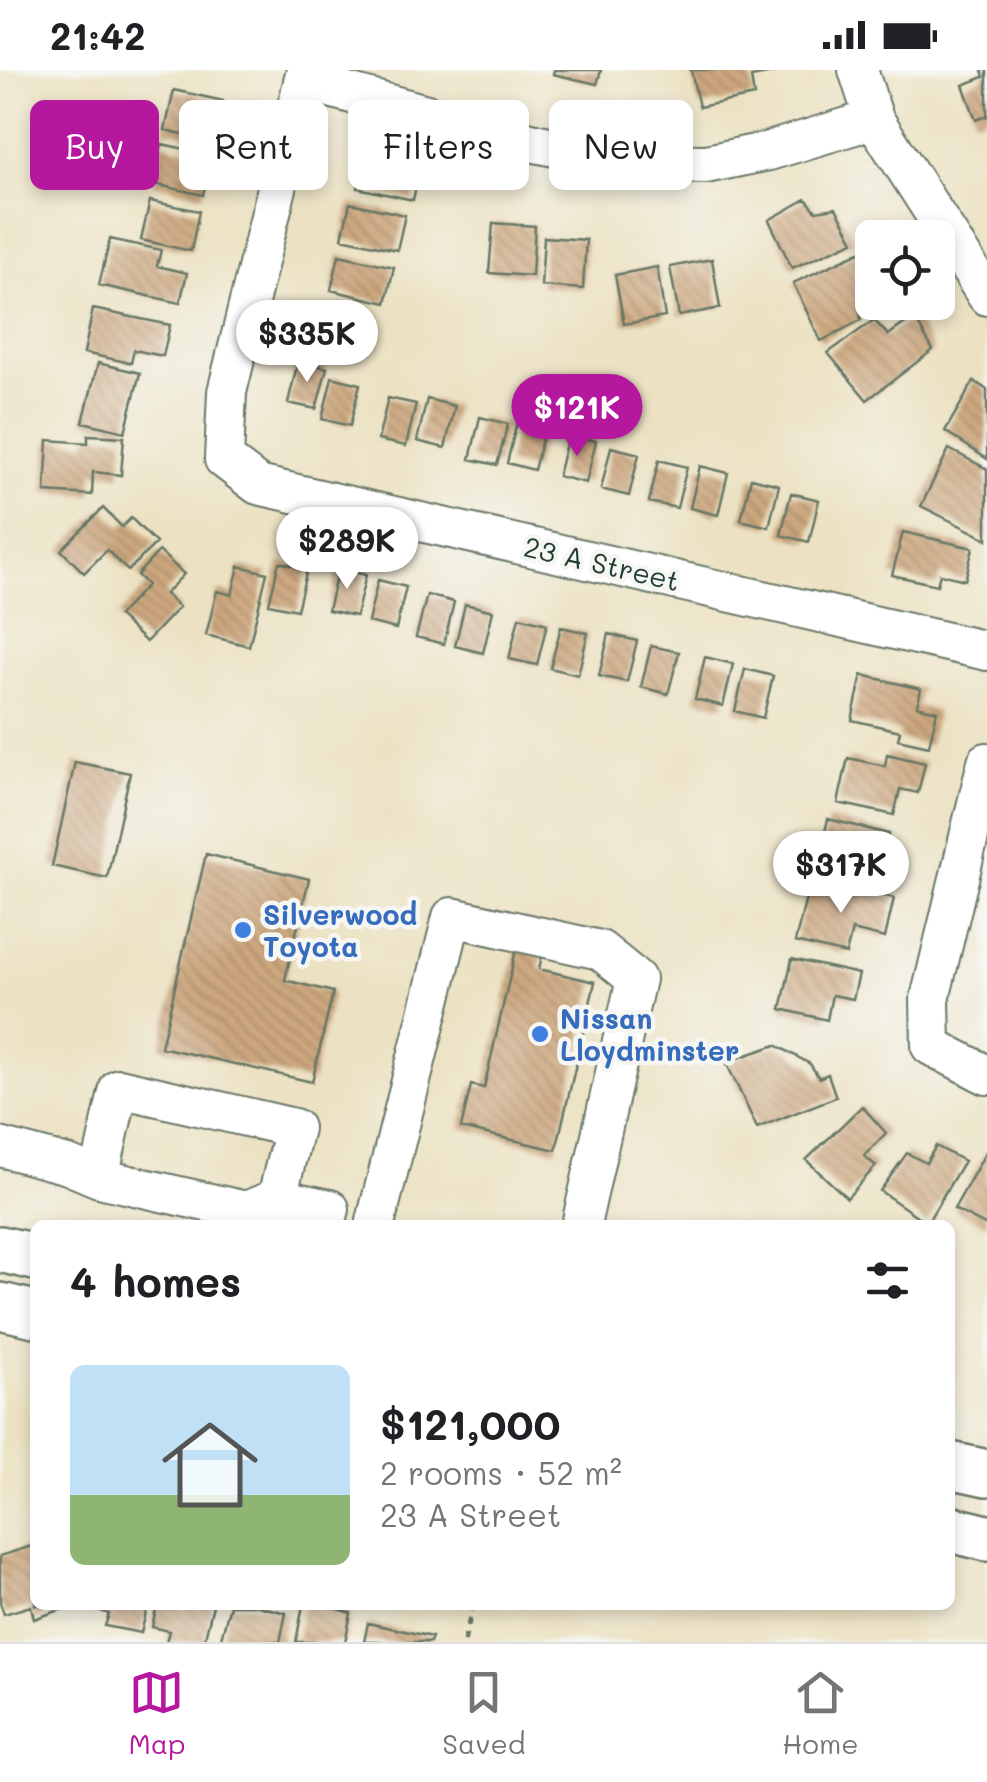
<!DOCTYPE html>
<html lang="en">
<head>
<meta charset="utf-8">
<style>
	:root { --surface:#fff; --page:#f6f6f6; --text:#202124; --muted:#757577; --line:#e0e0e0; --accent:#b5179e }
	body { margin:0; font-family:Mali,sans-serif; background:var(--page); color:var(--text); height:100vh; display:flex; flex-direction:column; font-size:38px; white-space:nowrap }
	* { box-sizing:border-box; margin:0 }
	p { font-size:32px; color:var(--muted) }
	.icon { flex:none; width:55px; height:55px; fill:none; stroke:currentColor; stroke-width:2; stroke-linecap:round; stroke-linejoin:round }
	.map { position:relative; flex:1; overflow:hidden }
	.drawer { position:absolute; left:30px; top:1150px; width:925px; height:390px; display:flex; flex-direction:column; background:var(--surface); border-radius:15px; box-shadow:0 5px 15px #0003 }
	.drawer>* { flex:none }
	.guide { position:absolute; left:30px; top:30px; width:928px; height:90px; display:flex; gap:20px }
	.fabs { position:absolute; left:855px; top:150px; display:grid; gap:20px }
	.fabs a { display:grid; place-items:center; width:100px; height:100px; border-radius:15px; background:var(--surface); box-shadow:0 5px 15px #0003; font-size:50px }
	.price { position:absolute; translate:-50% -85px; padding:0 22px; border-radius:35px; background:#fff; color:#222; font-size:32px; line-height:65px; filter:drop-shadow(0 2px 5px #0008) }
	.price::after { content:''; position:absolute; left:50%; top:60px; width:30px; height:22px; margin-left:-15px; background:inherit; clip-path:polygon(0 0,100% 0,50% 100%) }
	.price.selected { background:var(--accent); color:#fff }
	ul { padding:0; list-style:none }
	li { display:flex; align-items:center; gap:30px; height:250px; padding:0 40px }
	li span { display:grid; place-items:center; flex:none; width:280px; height:200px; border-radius:15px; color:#555 }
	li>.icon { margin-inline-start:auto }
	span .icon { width:120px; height:120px; fill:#fffc; stroke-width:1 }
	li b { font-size:42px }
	h2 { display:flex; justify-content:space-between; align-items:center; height:120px; padding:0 40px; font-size:42px }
	.tag { padding:0 35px; border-radius:15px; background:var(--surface); box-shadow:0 5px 15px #0003; font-size:35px; line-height:90px }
	.tag.selected { background:var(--accent); color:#fff }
	.status { display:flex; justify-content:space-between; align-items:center; height:70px; padding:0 50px; background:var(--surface); direction:ltr }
	.status svg { height:28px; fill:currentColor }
	.menu { display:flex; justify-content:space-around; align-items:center; height:140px; border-top:2px solid var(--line); background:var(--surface); font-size:28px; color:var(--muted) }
	.menu a { display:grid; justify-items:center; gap:5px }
	.menu .selected { color:var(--accent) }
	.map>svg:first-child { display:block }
	.building { fill:url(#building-back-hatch) }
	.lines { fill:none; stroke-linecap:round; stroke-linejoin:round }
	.minor-casing { stroke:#677766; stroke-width:42 }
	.major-casing { stroke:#677766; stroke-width:50 }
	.path { stroke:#677766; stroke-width:5; stroke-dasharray:8 8; stroke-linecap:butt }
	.minor { stroke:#fff; stroke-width:38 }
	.major { stroke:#fff; stroke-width:45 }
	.shop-dot { fill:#3f7fe0; stroke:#f6f6f2; stroke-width:4 }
	.labels { text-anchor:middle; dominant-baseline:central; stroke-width:9; stroke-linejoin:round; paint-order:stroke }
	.street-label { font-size:28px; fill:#1f3d34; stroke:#f6f6f2 }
	.shop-label { font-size:28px; font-weight:bold; fill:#366cbe; stroke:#f6f6f2; text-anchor:start }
</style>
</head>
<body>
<div class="status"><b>21:42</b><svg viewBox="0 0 49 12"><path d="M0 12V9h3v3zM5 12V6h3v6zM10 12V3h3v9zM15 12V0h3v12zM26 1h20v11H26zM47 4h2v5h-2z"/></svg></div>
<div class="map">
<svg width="987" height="1572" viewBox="0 0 987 1572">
	<defs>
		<pattern id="building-back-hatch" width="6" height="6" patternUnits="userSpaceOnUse" patternTransform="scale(2.5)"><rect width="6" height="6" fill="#cea87f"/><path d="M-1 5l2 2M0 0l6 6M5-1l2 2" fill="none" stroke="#a78a69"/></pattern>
	</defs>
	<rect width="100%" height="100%" fill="#f6f6f2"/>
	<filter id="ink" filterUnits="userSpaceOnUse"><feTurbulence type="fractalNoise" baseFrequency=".01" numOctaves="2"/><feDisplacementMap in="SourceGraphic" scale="20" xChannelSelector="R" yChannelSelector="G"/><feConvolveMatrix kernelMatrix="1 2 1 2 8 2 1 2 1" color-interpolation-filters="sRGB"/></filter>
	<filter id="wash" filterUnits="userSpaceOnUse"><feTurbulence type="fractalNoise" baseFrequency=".0048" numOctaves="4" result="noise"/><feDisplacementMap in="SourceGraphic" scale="40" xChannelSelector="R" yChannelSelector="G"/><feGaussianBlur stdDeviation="2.25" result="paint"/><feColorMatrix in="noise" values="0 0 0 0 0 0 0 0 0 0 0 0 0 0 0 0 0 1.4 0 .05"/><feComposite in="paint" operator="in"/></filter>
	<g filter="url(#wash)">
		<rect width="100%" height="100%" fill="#ece2c3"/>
		<g id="blocks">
			<path class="building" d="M554,0H601L597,14L553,4Z
				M691,0H778V2L751,7L754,26L699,37Z
				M982,0H987V46L976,50L963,15L984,7Z
				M174,20L223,31L215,71L165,60Z
				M162,74L212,85L203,125L154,114Z
				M366,82L421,94L413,130L358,118Z
				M806,129L816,141L836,138L854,171L792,198L769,150Z
				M150,131L199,141L191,181L141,170Z
				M350,133L405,145L397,180L342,168Z
				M493,153L535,156L532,206L489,203Z
				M544,167L586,170L583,219L541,216Z
				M110,169L161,180L157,196L187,203L180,233L99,215Z
				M864,180L872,200V219L858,230L861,250L821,271L793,213Z
				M339,185L394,197L386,233L331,220Z
				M712,189L720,238L679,246L670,197Z
				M657,197L665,247L624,254L615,205Z
				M93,239L170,255L163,286L134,280L131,293L84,283Z
				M914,247L933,280L867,330L828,283L874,250L888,265Z
				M298,291L327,298L316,339L288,333Z
				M98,293L140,303L125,362L83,352Z
				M332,307L360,314L350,356L322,349Z
				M974,311L987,320V389L945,361Z
				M388,328L416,334L406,376L378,370Z
				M427,329L455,336L445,378L417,371Z
				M480,347L508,354L497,395L470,389Z
				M517,352L545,358L534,400L507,393Z
				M88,365L124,367L121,405L93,402L92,425L45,422L48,370L88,373Z
				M568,365L596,371L586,413L558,406Z
				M611,377L639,384L629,426L601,419Z
				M949,379L987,399V469L921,436Z
				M659,390L687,397L677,438L649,432Z
				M700,396L728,403L718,445L690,438Z
				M751,408L779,415L769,457L741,450Z
				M791,423L819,430L809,472L781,465Z
				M103,438L122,457L131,448L156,473L128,501L107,480L84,503L61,480Z
				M903,462L973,478L965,510L940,504L937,515L892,505Z
				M159,481L184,504L165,524L179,537L146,572L118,546L147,515L137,505Z
				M279,492L307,499L297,540L269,534Z
				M239,496L267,503L249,576L206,565L217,521L232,525Z
				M338,498L366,505L356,546L328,540Z
				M378,510L406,517L396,559L368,552Z
				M427,525L454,532L444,574L416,567Z
				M465,534L493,541L483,583L455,576Z
				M519,547L547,554L537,595L509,589Z
				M561,557L588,563L578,605L550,598Z
				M609,564L637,571L627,612L599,606Z
				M651,576L679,582L668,624L641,617Z
				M705,587L733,594L723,636L695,629Z
				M745,599L773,606L763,648L735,641Z
				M862,605L921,619L917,636L937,641L929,676L898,669L900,661L852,650Z
				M887,684L925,693L918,723L900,719L894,745L838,733L848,688L885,696Z
				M75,692L130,703L107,808L52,796Z
				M828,749L889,764L886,780L903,784L895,819L858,810L861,797L819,787Z
				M206,784L309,809L285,910L333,922L312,1012L161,977Z
				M811,808L894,828L885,868L852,860L846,884L795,872Z
				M518,871L544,877L539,899L595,912L556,1080L461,1058L471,1015L484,1018Z
				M792,889L859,904L853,929L832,925L827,950L781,939Z
				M776,975L810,994L819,1008L828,1004L836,1027L757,1058L726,992Z
				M862,1036L886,1063L864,1086L876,1096L847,1128L806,1090Z
				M936,1076L964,1091L927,1153L880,1121L907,1083L926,1093Z
				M987,1080V1156L954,1139Z
				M35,1475V1535H65L66,1538L34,1549L31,1536L4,1544L0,1533V1486Z
				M85,1535H148L141,1563L105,1556L109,1544Z
				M157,1535H213L204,1572H166L169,1561L152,1557Z
				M230,1535H254L286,1543L280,1572H220Z
				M303,1535H325L351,1543L345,1572H296Z
				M368,1553L432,1567L430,1572H364Z"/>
		</g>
	</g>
	<g filter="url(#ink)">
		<use href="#blocks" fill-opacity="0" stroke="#677766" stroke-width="2.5"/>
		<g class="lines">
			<defs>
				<path id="minor" d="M306,0L227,322L224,389L258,415L987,581
					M858,0L874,49L987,226
					M303,11L535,73L632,93L706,94L769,81L874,49
					M987,692L930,929L931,976L987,1005
					M0,1077L68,1095L99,1108L246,1141L277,1128L330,1139L326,1155
					M99,1108L119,1018L294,1058L277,1128
					M376,1151L452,847L600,880L636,909L581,1155"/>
				<path id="major" d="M0,1179L35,1187
					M0,1236L35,1244
					M950,1395L987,1403
					M950,1459L987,1468"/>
			</defs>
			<use href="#minor" class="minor-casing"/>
			<use href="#major" class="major-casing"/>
			<path class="path" d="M464,1572L473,1535"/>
			<use href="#minor" class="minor"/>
			<use href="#major" class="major"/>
		</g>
	</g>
	<g class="shop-dot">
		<circle cx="243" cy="860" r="10"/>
		<circle cx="540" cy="964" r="10"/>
	</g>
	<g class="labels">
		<g class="street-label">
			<text transform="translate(602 493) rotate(13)">23 A Street</text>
		</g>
		<g class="shop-label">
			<text x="263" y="844">Silverwood<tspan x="263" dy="32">Toyota</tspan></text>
			<text x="560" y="948">Nissan<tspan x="560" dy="32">Lloydminster</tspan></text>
		</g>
	</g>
</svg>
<div class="fabs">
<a><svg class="icon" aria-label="locate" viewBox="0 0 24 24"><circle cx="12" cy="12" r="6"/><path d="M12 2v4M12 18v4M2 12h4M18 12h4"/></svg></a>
</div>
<b class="price" style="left:307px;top:315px">$335K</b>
<b class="price selected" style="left:577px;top:389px">$121K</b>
<b class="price" style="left:347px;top:522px">$289K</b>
<b class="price" style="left:841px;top:846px">$317K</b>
<div class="guide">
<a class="tag selected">Buy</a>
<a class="tag">Rent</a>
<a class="tag">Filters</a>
<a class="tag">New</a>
</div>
<section class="drawer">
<h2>4 homes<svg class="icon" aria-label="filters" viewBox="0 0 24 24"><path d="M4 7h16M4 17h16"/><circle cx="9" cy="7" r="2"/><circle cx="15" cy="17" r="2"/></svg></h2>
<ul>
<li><span style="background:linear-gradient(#bfe0f5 65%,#8fb573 0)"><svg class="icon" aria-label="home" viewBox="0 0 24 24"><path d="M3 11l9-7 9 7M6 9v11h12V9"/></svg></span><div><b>$121,000</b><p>2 rooms · 52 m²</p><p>23 A Street</p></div></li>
</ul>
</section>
</div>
<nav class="menu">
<a class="selected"><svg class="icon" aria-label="map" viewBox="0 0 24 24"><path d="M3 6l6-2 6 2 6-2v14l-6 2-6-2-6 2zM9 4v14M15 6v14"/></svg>Map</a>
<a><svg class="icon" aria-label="saved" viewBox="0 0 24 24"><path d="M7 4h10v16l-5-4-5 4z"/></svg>Saved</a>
<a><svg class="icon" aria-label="home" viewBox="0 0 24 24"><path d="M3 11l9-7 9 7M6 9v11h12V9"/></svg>Home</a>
</nav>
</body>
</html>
